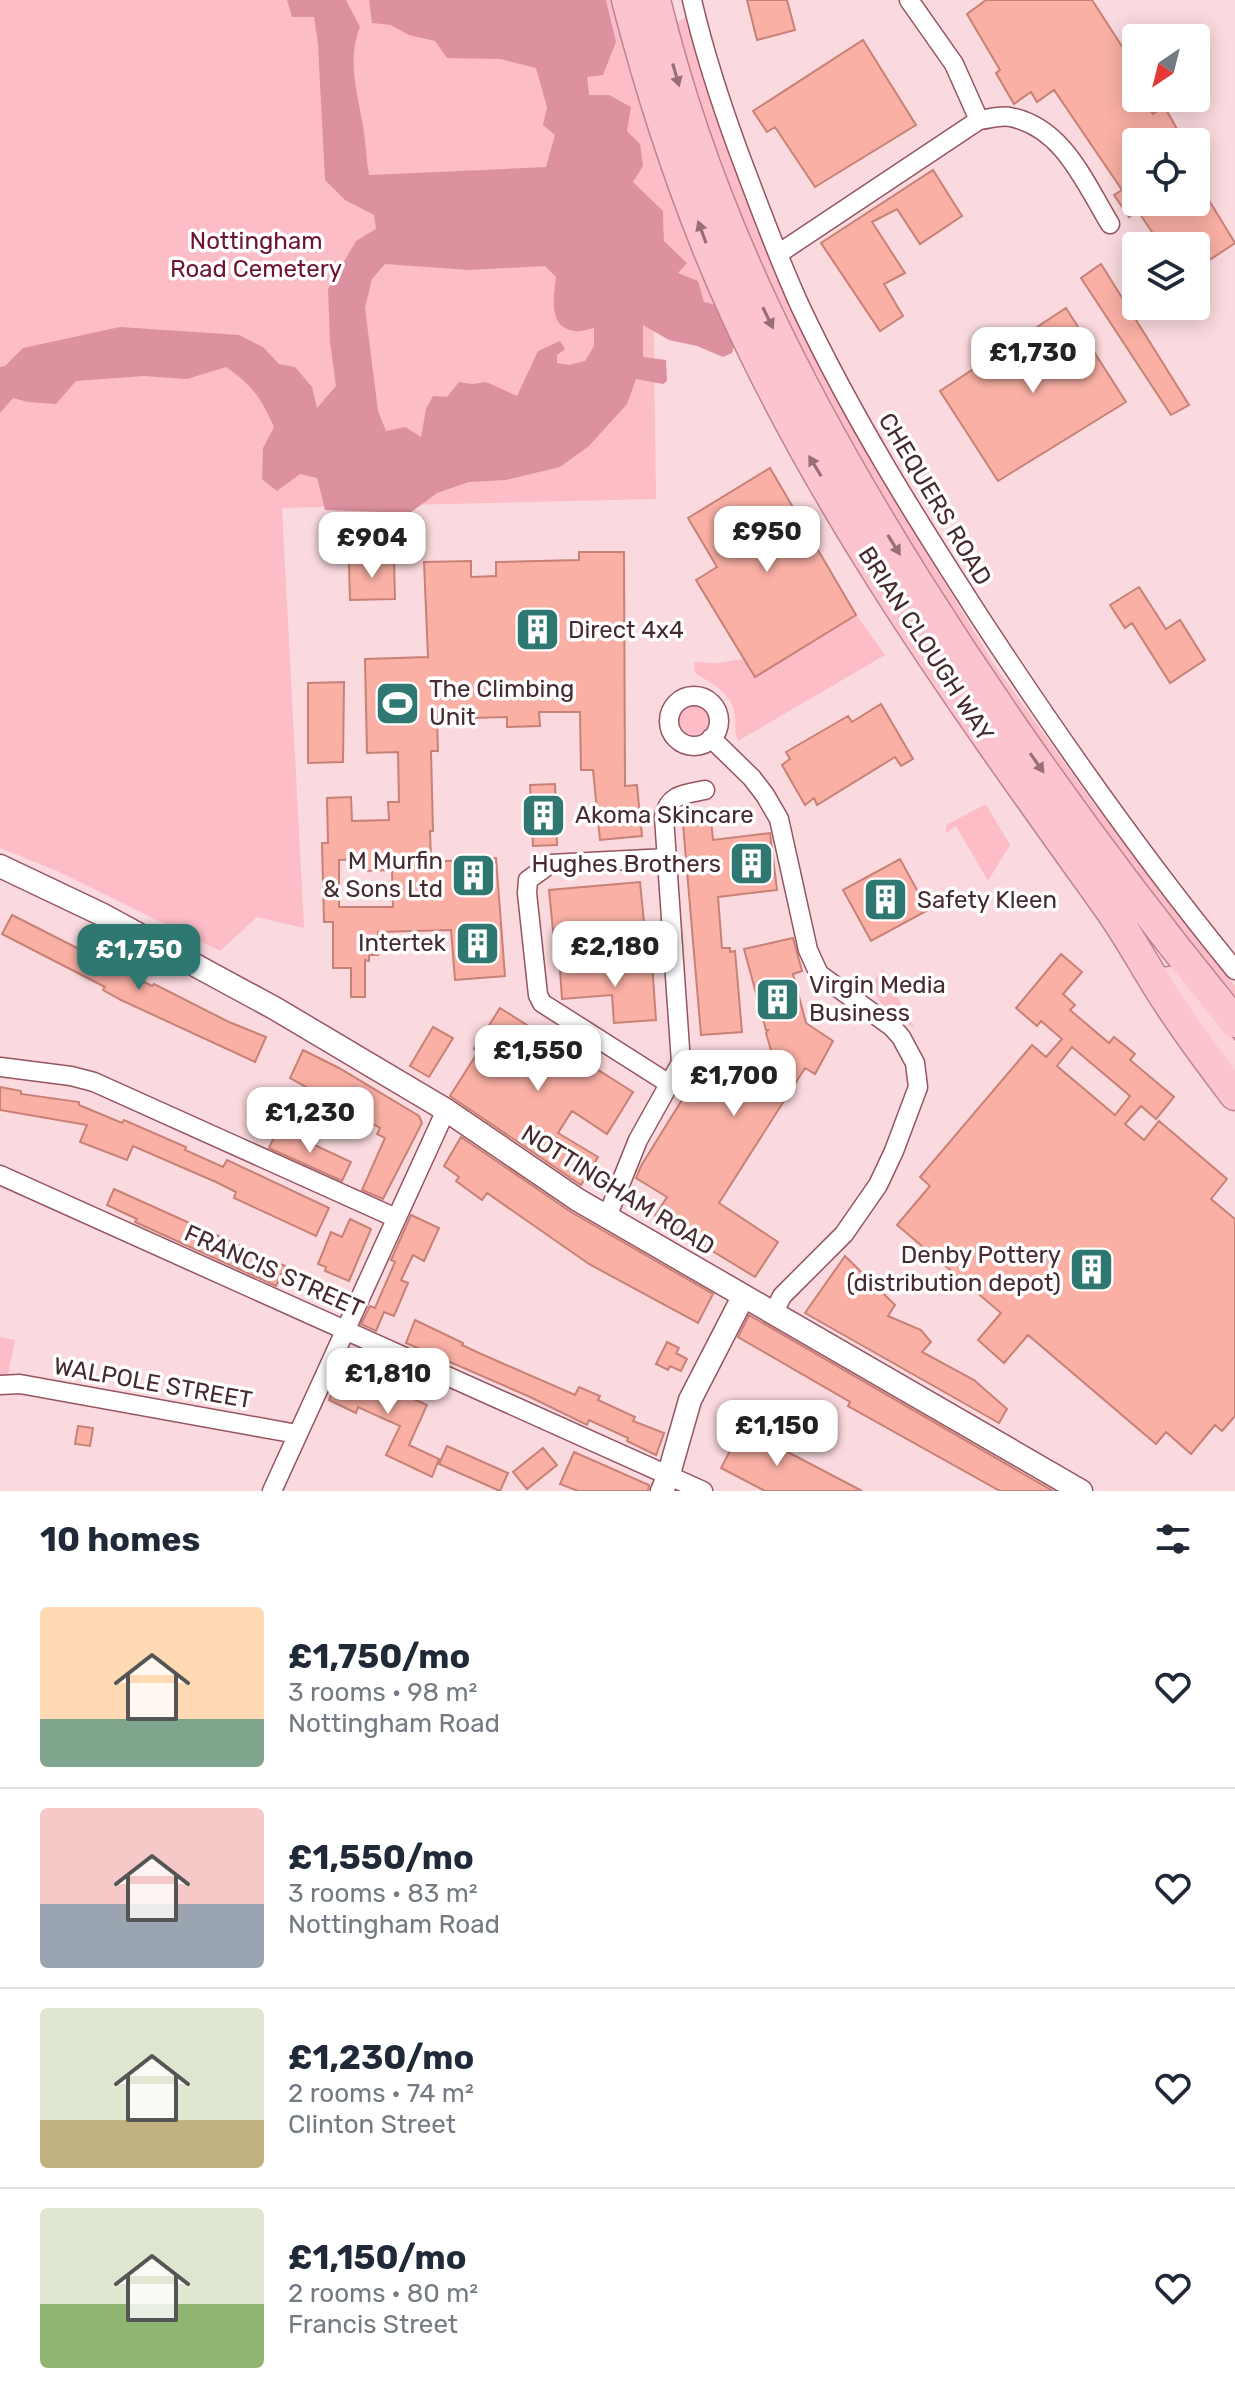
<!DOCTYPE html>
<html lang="en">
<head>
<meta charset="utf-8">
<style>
	:root { --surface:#fff; --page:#f2f2f3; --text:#1f2937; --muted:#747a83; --line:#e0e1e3; --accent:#2f7771 }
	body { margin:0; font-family:Rubik,sans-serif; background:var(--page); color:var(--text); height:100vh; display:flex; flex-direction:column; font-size:30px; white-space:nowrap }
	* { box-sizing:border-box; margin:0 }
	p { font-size:26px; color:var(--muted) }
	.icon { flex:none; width:44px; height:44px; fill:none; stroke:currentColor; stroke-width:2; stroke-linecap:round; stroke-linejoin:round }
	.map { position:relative; height:1491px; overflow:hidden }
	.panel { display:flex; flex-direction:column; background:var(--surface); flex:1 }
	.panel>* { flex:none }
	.needle { width:52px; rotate:215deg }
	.tools { position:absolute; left:1122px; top:24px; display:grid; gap:16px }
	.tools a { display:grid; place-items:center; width:88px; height:88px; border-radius:8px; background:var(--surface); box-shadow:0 4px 20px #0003; font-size:40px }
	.price { position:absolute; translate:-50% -68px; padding:0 18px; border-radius:16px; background:#fff; color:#222; font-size:26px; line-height:52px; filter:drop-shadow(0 2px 4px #0008) }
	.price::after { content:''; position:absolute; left:50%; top:48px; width:24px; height:18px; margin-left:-12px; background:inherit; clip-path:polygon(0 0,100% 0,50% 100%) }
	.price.on { background:var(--accent); color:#fff }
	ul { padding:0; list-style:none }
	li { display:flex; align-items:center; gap:24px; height:200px; padding:0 40px }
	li+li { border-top:2px solid var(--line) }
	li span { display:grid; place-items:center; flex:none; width:224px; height:160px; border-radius:8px; color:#555 }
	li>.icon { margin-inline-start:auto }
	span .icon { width:96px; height:96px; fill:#fffc; stroke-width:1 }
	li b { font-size:34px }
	h2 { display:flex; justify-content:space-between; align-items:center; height:96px; padding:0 40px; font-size:34px }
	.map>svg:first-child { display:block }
	.green { fill:#fcbdc7 }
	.forest { fill:#dd919e; fill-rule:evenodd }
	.building { fill:#fab0a5; stroke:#c88177; stroke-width:2; fill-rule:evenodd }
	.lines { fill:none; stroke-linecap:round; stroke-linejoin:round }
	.minor-casing { stroke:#965461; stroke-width:21 }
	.tertiary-casing { stroke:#965461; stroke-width:25 }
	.primary-casing { stroke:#bd848e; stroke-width:33 }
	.trunk-casing { stroke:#bd848e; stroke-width:33 }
	.minor { stroke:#fff; stroke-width:18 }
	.tertiary { stroke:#fff; stroke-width:22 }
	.primary { stroke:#fdd3da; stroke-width:30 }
	.trunk { stroke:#fcc4ce; stroke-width:30 }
	.oneway { fill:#986f77 }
	.labels { text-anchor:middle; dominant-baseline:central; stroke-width:7; stroke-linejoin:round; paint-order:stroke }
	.park-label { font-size:24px; fill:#6e1430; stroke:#fff }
	.street-label { font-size:24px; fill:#472a2f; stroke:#fff }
	.poi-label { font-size:24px; fill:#472a2f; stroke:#fff; text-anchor:start }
</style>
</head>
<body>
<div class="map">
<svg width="1235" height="1491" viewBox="0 0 1235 1491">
	<rect width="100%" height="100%" fill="#fadade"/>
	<path class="green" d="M0,0H617L717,305L704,302L677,273L687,263L664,241L663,211L652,201L656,499L282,508L304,928L257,917L220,951L57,871L0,848Z
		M687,16L795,315L833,392L874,465L993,663L1096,807L1235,986V1003L1109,843L928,577L815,384L740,224L681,48L676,23Z
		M856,615L885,655L738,741C734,731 736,725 735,715C732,693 711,683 695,673L694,662L716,663L744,659L755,676Z
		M679 720a15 15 0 1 1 30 0a15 15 0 1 1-30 0Z
		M986,804L1010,845L988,881L956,826L946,833V825Z
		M883,970L915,1029C898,1015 871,1005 874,980Z
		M0,1337L15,1340L8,1375L0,1376Z"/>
	<path class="forest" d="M287,0H346L360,27C347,60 357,92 363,126C366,142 366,159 369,175L546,167L555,135L543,125L547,107L536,68L500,59L447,58L435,41L409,35L391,25L372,23L369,0H606L616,42L603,75L587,77L589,95H609L631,107L627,131L640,144L643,166L633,182L663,211L664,241L687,263L678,273L698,281L704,302L717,305L735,343L732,353L723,357L697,346L669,340L643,325V357L666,360L667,381L663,384L636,379L627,404L589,446L560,467L506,480L469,482L437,493L410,513L325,510L317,478L300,474L277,491L262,479L263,448L274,427C261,398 252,385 226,367L187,379L144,376L76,381L56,404L28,402L13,398L0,413V367L5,366L23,348L120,327L239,335L263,347L279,364L295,367L312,387L317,408L336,386L330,342L328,289L356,241L376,229L374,215L345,200L325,180L318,44L314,17H292ZM385,264L470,270L545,266L556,277C554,296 547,328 575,331C580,332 589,329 594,328V346L585,361L569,365L557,363V355L565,349L560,341L538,351L517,396L486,382L472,384L459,382L447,397L433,396L426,409L421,437L405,427L386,431L378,411L365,308L372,279Z"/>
	<path class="building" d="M747,0H787L795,30L757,40Z
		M986,0H1092L1136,68V82L1130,86L1136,94V98H1140L1153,114L1164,106L1181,136L1171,142H1136V202H1196V179L1235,243L1196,269V246H1152L1147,237L1152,232L1138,211L1129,217L1114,195L1122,190L1054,90L1037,102L1031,92L1014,104L996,73L1000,70L967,14Z
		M863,40L916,125L815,187L775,127L767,132L753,111Z
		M933,170L962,216L920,244L897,209L872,222L905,273L884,284L903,316L880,331L821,243Z
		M1101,264L1189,405L1171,415L1081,278Z
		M1066,308L1126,402L998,481L940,391Z
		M770,468L856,615L755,677L696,580L717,567L688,518Z
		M579,552H624L625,786L637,785L642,836L600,840L593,770H581L580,712H539L540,726L507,727V717L437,719L438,751H431L433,831H430L431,862L496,858L505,976L455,980L451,930L378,932V955H369V961L365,960V997H351V968H333V922H324L322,843H328L327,798L351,797L352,821L389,820L388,802H399L398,752L367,753L365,659L428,657L424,562L471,561V577L496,576V562L579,560ZM366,859V871L392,870L393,907H339V860Z
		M394,561L395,599L350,600L349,562Z
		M1139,587L1166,629L1180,620L1205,660L1170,683L1132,623L1125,628L1110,605Z
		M344,682L343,762L308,763V683Z
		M881,704L913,759L901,766L895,757L817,805L814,798L805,805L782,765L790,759L786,752L848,716L852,722Z
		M555,784L557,845L533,846L530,785Z
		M710,810L713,840L770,833L777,890L718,897L722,948H730V952L735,951L742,1032L701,1035L682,812Z
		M900,859L928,910L871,941L843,890Z
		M640,882L645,933L554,941L549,890Z
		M12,915L152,986L154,984L229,1022L266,1037L255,1062L121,1000L103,990L105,987L2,934Z
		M793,938L802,971L793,974L806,1023L833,1041L815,1074L805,1068L719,1203L778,1242L755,1277L655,1216L667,1197L636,1178L641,1166L708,1058L739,1078L752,1056L777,1071L766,1033L768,1030H766L744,949Z
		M1061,954L1082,972L1063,994L1075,1005L1070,1010L1109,1043L1114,1037L1135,1054L1130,1060L1174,1097L1156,1119L1141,1106L1125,1124L1144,1140L1159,1121L1227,1179L1211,1199L1235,1219V1416L1222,1431L1215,1425L1191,1454L1166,1432L1156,1444L1028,1335L1004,1363L978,1340L1001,1313L897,1225L930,1186L920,1177L1032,1045L1046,1057L1062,1039L1041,1021L1037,1026L1016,1008ZM1072,1047L1130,1096L1115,1115L1057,1066Z
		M652,963L656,1020L614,1023L612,995L562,999L560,970Z
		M500,1008L633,1092L607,1134L572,1111L558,1133L598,1157L581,1185L450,1096L478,1052L474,1049Z
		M433,1027L453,1038L429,1077L410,1066Z
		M303,1050L339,1068L419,1116L422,1123L383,1199L362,1190L385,1138L377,1134L380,1128L290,1078Z
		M0,1087L21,1091V1094L79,1102V1105L122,1123L124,1120L186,1147L185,1150L223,1167L227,1160L329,1208L316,1236L234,1198L236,1192L216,1182L133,1146L127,1160L80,1142L87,1125L0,1110Z
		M278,1128L351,1162L342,1181L269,1148Z
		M461,1137L571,1212L713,1294L698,1323L589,1264L487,1193L482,1200L456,1181L459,1177L444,1166Z
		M114,1189L285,1266L276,1286L135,1222L137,1219L107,1205Z
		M411,1215L439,1228L424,1261L413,1255L401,1280L408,1283L394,1316L384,1312L376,1331L361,1324L370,1306L375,1308L395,1262L391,1260Z
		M350,1219L371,1229L349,1281L325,1271L326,1267L318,1264L331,1232L342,1237Z
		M845,1256L895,1305L888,1316L921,1330L931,1342L922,1352L974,1380L1007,1409L999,1423L805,1313Z
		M749,1315L1053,1491H1000L848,1406L850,1402L738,1337Z
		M415,1320L463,1343L462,1345L479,1353L575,1395L579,1387L600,1396L598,1400L635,1417L633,1421L664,1433L656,1455L627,1441L628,1438L589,1420L587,1425L528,1396L406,1343Z
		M667,1342L679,1348L676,1353L687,1359L681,1371L670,1366L668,1370L656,1364Z
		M348,1369L427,1405L409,1445L439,1459L432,1477L386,1455L400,1426L358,1407L356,1413L329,1400L336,1385L340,1387Z
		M78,1426L93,1428L90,1446L75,1444Z
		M742,1428L862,1491H765L721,1468Z
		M447,1446L508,1473L500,1491L439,1464Z
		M543,1448L557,1465L527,1489L513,1472Z
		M574,1452L649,1485L648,1491H578L560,1484Z"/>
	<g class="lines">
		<defs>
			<path id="minor" d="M692,0C704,52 720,101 738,150C758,203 777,256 801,308C853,418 917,520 983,622C1061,741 1144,859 1235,970
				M909,0L954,64L979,120
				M778,254L979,120C989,119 1001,115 1010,117C1063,127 1085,183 1110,224
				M669 721a25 25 0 1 1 50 0a25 25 0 1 1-50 0Z
				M711,738L752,778L765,795L779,819L808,950L819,974L892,1027L901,1037L915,1063L918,1087L894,1151L878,1185L844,1234L782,1296L773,1314
				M667,858L550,864L528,880L527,893L538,995L542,1003L671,1085
				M0,1067L71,1076L94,1082L396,1218
				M0,1175L703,1491
				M607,1217L638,1140L681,1063L664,817C668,794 685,794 705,790
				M0,1385L20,1384L297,1434
				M272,1491L446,1110"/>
			<path id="tertiary" d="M0,866L101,914L276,1009L446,1110L578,1200L1081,1491
				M662,1491L668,1477L690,1400L743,1297"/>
			<path id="primary" d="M1169,982L1235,1065"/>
			<path id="trunk" d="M627,0C654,104 688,207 732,305C828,519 968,711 1104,901C1128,933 1146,969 1168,1002C1189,1034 1212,1065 1235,1095
				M655,0C707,215 803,401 920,587C1016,739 1121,883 1235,1022"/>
		</defs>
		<use href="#minor" class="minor-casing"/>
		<use href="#tertiary" class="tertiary-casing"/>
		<use href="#primary" class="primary-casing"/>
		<use href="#trunk" class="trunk-casing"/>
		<use href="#minor" class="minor"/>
		<use href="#tertiary" class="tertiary"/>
		<use href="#primary" class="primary"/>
		<use href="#trunk" class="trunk"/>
	</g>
	<defs><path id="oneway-solid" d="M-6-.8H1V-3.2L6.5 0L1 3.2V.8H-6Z" transform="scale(2)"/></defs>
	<g class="oneway">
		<use href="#oneway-solid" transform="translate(676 75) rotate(74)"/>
		<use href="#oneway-solid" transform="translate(702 232) rotate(-110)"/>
		<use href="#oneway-solid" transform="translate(768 318) rotate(64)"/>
		<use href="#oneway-solid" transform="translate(815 466) rotate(-121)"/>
		<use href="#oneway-solid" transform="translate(894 545) rotate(58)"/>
		<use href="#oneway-solid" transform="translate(1037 763) rotate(55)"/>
	</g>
	<defs>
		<symbol id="building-square" viewBox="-11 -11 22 22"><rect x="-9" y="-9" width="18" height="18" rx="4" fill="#2f7771" stroke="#fff"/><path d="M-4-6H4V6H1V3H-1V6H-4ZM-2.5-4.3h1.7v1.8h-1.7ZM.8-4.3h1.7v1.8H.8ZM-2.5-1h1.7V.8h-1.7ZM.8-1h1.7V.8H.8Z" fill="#fff"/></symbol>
		<symbol id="stadium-square" viewBox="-11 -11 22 22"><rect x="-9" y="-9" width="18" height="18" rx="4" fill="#2f7771" stroke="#fff"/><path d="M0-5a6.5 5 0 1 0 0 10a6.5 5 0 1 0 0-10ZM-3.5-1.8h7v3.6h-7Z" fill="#fff"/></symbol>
	</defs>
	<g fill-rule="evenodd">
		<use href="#building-square" x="512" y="604" width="51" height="51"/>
		<use href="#stadium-square" x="372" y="678" width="51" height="51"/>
		<use href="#building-square" x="518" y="790" width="51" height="51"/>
		<use href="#building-square" x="726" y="838" width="51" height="51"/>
		<use href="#building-square" x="448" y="850" width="51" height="51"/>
		<use href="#building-square" x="860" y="874" width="51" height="51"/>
		<use href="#building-square" x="452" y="918" width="51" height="51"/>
		<use href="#building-square" x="752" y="974" width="51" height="51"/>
		<use href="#building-square" x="1066" y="1244" width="51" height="51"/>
	</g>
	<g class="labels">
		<g class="park-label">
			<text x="256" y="241">Nottingham<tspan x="256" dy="28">Road Cemetery</tspan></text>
		</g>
		<g class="street-label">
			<text transform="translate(935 499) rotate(59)">CHEQUERS ROAD</text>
			<text transform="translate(926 644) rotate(57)">BRIAN CLOUGH WAY</text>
			<text transform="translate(618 1190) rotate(32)">NOTTINGHAM ROAD</text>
			<text transform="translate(274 1271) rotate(24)">FRANCIS STREET</text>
			<text transform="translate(153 1383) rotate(10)">WALPOLE STREET</text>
		</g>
		<g class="poi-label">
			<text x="568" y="630">Direct 4x4</text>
			<text x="429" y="689">The Climbing<tspan x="429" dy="28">Unit</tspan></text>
			<text x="575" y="815">Akoma Skincare</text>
			<text x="443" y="861" text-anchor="end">M Murfin<tspan x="443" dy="28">&amp; Sons Ltd</tspan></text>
			<text x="721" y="864" text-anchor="end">Hughes Brothers</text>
			<text x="917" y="900">Safety Kleen</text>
			<text x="446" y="943" text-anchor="end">Intertek</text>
			<text x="809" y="985">Virgin Media<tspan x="809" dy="28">Business</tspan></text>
			<text x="1061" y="1255" text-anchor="end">Denby Pottery<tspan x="1061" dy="28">(distribution depot)</tspan></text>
		</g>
	</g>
</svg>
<div class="tools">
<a><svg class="needle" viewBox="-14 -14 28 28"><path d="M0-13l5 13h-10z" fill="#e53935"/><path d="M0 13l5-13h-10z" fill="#747a83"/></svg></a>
<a><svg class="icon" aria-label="locate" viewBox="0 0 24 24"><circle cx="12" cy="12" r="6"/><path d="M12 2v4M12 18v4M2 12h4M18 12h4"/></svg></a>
<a><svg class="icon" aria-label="layers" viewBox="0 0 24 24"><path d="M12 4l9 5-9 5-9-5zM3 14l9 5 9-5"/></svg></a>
</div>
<b class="price" style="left:1033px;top:395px">£1,730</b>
<b class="price" style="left:767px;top:574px">£950</b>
<b class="price" style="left:372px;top:580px">£904</b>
<b class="price" style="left:615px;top:989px">£2,180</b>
<b class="price on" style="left:139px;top:992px">£1,750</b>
<b class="price" style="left:538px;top:1093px">£1,550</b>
<b class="price" style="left:734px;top:1118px">£1,700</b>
<b class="price" style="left:310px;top:1155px">£1,230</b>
<b class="price" style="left:388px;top:1416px">£1,810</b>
<b class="price" style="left:777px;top:1468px">£1,150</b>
</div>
<section class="panel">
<h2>10 homes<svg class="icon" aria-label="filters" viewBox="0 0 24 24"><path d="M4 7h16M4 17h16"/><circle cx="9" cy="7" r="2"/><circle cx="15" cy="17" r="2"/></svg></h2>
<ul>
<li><span style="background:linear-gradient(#ffd9b3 70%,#7fa58c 0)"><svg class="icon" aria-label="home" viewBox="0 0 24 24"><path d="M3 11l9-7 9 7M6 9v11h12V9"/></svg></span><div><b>£1,750/mo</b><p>3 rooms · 98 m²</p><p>Nottingham Road</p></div><svg class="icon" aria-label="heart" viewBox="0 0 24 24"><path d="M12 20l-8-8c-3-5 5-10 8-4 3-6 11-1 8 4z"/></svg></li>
<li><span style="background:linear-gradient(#f6c9c9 60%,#9aa5b1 0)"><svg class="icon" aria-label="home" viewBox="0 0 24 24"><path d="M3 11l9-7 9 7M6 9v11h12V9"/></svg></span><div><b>£1,550/mo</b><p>3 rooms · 83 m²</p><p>Nottingham Road</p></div><svg class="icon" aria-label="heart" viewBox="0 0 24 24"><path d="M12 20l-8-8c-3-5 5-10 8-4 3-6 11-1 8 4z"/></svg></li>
<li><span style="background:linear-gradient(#dfe7d0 70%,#c2b280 0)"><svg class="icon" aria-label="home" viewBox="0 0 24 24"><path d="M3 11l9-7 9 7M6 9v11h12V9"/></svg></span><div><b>£1,230/mo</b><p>2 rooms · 74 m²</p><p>Clinton Street</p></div><svg class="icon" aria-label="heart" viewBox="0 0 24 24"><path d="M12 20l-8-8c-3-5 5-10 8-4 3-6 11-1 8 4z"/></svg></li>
<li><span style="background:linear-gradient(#dfe7d0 60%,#8fb573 0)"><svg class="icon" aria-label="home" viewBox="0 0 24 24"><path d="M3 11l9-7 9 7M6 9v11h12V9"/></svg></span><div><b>£1,150/mo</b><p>2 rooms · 80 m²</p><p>Francis Street</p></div><svg class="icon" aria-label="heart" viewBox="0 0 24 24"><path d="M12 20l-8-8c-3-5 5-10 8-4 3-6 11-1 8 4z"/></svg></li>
</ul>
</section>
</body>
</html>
